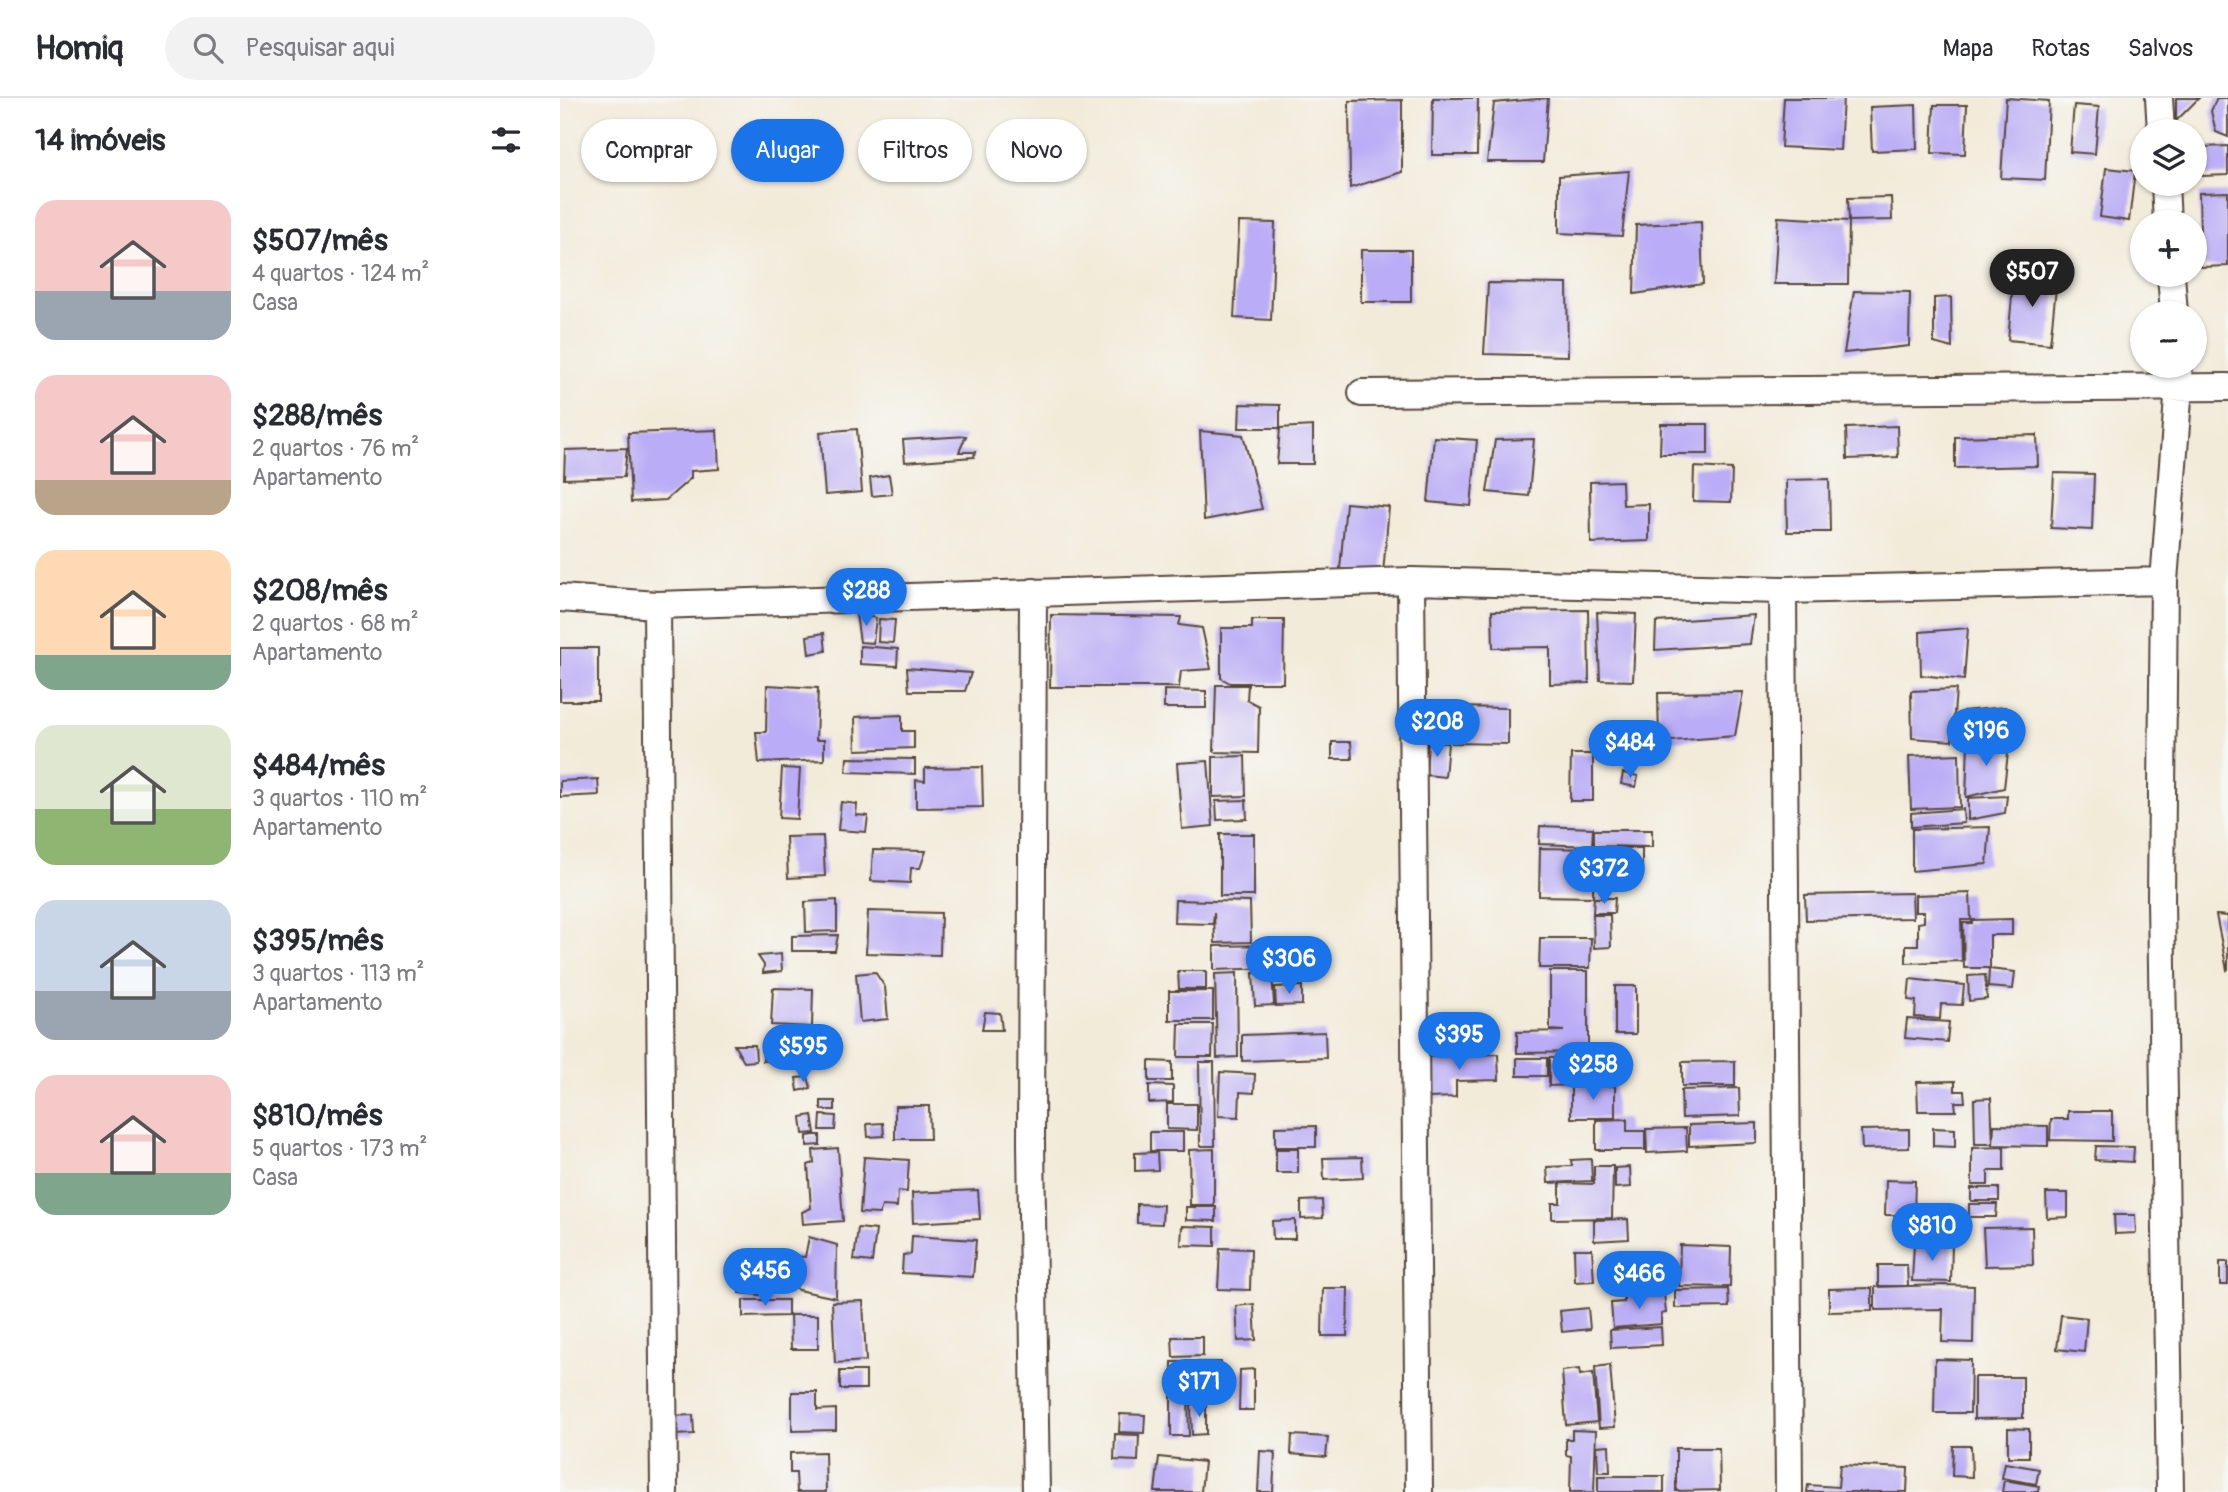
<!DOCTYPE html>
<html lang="pt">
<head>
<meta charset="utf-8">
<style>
	:root { --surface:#fff; --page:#f2f2f3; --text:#2b2b33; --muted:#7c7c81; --line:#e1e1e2; --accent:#1a73e8 }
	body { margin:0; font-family:Pangolin,sans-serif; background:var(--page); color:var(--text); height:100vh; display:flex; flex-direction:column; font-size:26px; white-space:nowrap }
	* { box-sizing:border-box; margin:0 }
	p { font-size:23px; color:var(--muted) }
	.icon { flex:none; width:38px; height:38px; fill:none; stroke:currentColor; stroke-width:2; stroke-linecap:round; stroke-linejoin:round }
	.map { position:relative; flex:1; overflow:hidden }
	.panel { display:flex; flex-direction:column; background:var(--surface); width:560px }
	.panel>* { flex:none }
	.hud { position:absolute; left:21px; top:21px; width:665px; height:63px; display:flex; gap:14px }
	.buttons { position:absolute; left:1570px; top:21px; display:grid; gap:14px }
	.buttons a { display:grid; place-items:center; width:77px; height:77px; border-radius:50%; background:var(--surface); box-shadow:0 2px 5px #0004; font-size:35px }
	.price { position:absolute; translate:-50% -60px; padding:0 16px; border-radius:24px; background:var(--accent); color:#fff; font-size:23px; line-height:46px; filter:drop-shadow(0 2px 4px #0008) }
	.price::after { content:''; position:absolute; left:50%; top:42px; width:21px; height:16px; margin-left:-10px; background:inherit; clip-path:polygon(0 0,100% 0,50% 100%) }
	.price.active { background:#222; color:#fff }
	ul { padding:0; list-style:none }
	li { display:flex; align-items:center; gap:21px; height:175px; padding:0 35px }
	li span { display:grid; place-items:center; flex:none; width:196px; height:140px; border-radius:21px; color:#555 }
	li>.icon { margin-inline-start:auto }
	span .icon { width:84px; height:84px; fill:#fffc; stroke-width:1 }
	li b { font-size:30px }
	h2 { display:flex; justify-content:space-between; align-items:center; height:84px; padding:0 35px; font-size:30px }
	.pill { padding:0 24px; border-radius:32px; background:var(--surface); box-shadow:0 2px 5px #0004; font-size:24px; line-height:63px }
	.pill.active { background:var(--accent); color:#fff }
	header { display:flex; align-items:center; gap:42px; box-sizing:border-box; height:98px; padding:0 35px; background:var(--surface); border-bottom:2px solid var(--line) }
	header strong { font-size:33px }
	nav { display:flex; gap:38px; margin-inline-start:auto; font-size:24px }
	.search { width:490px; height:63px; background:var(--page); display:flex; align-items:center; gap:18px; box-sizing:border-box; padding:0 24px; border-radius:38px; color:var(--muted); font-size:26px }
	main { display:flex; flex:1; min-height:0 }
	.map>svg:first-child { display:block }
	.building { fill:#baacf6 }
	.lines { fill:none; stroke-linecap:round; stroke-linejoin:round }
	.street-casing { stroke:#57473a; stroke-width:30 }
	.street { stroke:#fff; stroke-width:26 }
</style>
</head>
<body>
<header>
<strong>Homiq</strong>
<div class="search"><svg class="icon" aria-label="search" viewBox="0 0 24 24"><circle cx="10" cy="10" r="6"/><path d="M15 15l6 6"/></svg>Pesquisar aqui</div>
<nav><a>Mapa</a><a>Rotas</a><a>Salvos</a></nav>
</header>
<main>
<section class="panel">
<h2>14 imóveis<svg class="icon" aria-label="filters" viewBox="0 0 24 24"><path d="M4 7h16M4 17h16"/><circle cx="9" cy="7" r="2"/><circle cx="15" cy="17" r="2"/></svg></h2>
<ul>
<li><span style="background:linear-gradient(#f6c9c9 65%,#9aa5b1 0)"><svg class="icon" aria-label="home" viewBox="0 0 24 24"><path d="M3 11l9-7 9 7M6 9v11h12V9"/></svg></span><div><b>$507/mês</b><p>4 quartos · 124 m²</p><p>Casa</p></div></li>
<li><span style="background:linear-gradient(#f6c9c9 75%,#b9a48a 0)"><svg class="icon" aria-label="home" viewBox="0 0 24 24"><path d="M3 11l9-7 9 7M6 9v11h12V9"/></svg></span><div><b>$288/mês</b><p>2 quartos · 76 m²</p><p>Apartamento</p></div></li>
<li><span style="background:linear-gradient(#ffd9b3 75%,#7fa58c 0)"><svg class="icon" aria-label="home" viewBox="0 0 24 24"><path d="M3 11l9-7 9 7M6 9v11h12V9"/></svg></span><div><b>$208/mês</b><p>2 quartos · 68 m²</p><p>Apartamento</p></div></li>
<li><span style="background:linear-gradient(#dfe7d0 60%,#8fb573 0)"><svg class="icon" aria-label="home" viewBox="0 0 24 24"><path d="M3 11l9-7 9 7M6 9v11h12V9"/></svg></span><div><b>$484/mês</b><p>3 quartos · 110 m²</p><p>Apartamento</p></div></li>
<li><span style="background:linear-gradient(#c9d6e8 65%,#9aa5b1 0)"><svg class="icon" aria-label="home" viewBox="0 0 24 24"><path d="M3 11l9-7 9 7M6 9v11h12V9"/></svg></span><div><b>$395/mês</b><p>3 quartos · 113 m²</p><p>Apartamento</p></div></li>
<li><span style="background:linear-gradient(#f6c9c9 70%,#7fa58c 0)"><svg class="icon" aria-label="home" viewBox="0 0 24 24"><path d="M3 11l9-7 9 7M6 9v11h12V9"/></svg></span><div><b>$810/mês</b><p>5 quartos · 173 m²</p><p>Casa</p></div></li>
</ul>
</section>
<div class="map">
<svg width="1668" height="1394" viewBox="0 0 1668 1394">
	<rect width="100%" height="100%" fill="#f6f6f2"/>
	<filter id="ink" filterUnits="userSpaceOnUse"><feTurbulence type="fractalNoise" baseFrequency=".0143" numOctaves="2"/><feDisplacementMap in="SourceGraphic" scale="14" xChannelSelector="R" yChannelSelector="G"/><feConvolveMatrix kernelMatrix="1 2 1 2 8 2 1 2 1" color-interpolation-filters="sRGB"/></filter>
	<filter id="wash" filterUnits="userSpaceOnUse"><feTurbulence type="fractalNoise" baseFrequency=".00686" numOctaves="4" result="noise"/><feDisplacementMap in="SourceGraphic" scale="28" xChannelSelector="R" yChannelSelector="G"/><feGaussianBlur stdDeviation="1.57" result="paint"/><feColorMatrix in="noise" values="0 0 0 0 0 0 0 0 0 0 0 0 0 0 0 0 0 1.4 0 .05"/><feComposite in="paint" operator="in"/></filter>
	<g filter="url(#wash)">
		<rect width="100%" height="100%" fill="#f3ebda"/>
		<g id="blocks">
			<path class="building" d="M873,0H918L917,57H872Z
				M988,0L983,64H927L934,5Z
				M1224,0H1283L1280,52L1221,49Z
				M1446,0L1489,3L1485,82L1441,80Z
				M1616,0H1639L1616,23Z
				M1657,0H1668V39L1656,34L1651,13Z
				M842,2V74L790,90L789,3Z
				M1356,7L1357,51L1312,53L1310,9Z
				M1374,7H1407L1405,56L1372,55Z
				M1514,7L1539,9L1535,56L1510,54Z
				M1668,48V77L1642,78L1641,49Z
				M1546,70L1575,73L1569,123L1540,119Z
				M1069,73L1062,138L999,135V78Z
				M1668,94V168L1641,169L1639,95Z
				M1331,99L1332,122L1289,123L1288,100Z
				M1218,119L1289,123L1288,186H1214Z
				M679,124L715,125L711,222L674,220Z
				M1141,124L1143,186L1074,196L1076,127Z
				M801,152H851V204H801Z
				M1454,177L1497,181L1490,246L1448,242Z
				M928,185L1007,186L1008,258L924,256Z
				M1294,193L1350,194L1349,248L1284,255Z
				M1391,199L1392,250L1374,245V200Z
				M680,306L720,307V330H679Z
				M1101,326H1148V356H1100Z
				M753,328V366H717L720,330Z
				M1337,328L1338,359L1287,361L1286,330Z
				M297,331L302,394L265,397L260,334Z
				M157,332L159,371L131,373V380L106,402L71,404L68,335Z
				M640,333L683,337L702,411L644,422Z
				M1477,337L1478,368L1395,370V339Z
				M406,338L399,354H415L414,359L345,364L343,342Z
				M874,339L917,342L911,408L868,404Z
				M974,341L969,398L927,394L935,342Z
				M67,350L64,379L4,381L5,352Z
				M1134,369L1172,371L1171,404L1133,403Z
				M1494,375L1534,376L1532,432L1491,430Z
				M329,377L332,396L312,398L310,380Z
				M1269,381L1270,434H1227L1226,382Z
				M1062,383L1063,407L1089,406V443L1031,445L1030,384Z
				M786,405L829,409L823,475L780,471Z
				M1028,512L1029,585L990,586V549L933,550L932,513Z
				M1037,514L1076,516L1073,583L1040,582Z
				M296,516L316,520L313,545L300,544Z
				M491,517L621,519L619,527L642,530L651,571L621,573L619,589H490Z
				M1194,517L1190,546L1095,552L1096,524Z
				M319,521L335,522L333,545L318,544Z
				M692,522H724L723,585H670L661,580V530H692Z
				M1408,530L1404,582L1361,577L1360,534Z
				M264,535L266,553L249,556L247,538Z
				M300,548L338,551L337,568L300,566Z
				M0,550H38V603H0Z
				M347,570L411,575L405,593H349Z
				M207,587L258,590L256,642H264V662L199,665L196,634H206Z
				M656,587H688L687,602L699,608L698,655L654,654Z
				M1396,591L1392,643L1352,640L1351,593Z
				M604,592L646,593V610H604Z
				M1183,594L1175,638L1099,644L1098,595Z
				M891,609L948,610V646L891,645Z
				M1445,609L1444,642L1403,644V613Z
				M342,617V633H354V650L296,652L295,619Z
				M772,644H791L792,661H772Z
				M868,644L888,645L885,679L866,677Z
				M1408,646H1449L1444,690L1406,699Z
				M1011,656H1033V703H1010Z
				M1399,656L1400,709L1351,711L1349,658Z
				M685,658L686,698L653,699V659Z
				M287,660L355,661V676L286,674Z
				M648,663L653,728L622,731L617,665Z
				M422,669L423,709L356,710V682L365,683V670Z
				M222,670L240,671L237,721L219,720Z
				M1063,675L1078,678L1076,689L1061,686Z
				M38,681L39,697L0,699V683Z
				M1447,698L1445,715L1408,722V700Z
				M686,702L687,721L657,722L656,703Z
				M281,704L297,706L296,717L308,718L306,734L278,732Z
				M1403,711L1404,725L1351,729V715Z
				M980,728L1033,730L1032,748L979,746Z
				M1430,729L1427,766L1352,773V731Z
				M1034,732H1092V749L1034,748Z
				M660,736H694V798H660Z
				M263,738L265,778L228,780L226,739Z
				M980,750L1034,751L1033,799L979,798Z
				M1036,750H1082V774H1037Z
				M313,752L366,753L360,770H351L350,785L311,783Z
				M1352,795L1353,820L1246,822L1245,797Z
				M1410,795L1411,822H1401L1402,863L1346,865V847H1358V825L1364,824V814H1355V797Z
				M1034,800H1055L1054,815H1033Z
				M277,802V833L246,834L245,804Z
				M615,802L690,804L691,844L655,845L654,814L653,826L614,825Z
				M308,813L381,815L380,857L306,855Z
				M1033,817H1050L1051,849L1034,850Z
				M1656,817L1668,818V871L1667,872Z
				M1452,821V837H1430V870H1404L1403,825H1412V822Z
				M278,837L275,853H232V838Z
				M980,840H1031L1030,870H979Z
				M715,847V870L654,872V848Z
				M221,856L222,873L203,875L204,867L198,858Z
				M1429,871L1455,874L1453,891L1428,889Z
				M618,873H646V891H619Z
				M990,873H1028V954L957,955V934L1004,933L990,932Z
				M315,874L325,889L328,921L300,924L296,876Z
				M712,874L714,907L695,908L693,875Z
				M677,875L678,959L657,960L655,876Z
				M1425,877L1427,901L1409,903L1408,878Z
				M1350,881L1404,887L1402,907L1381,906L1380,921L1355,919L1356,903L1348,902Z
				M742,888V907L716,908L715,889Z
				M1055,888H1076V936H1055Z
				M213,890L253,891L252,929L211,927Z
				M609,893H653V922H609Z
				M425,914L440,915L442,932H422Z
				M1347,921L1389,924L1387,944L1345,940Z
				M619,926H653L652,959H618Z
				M765,934L766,960L682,963V937Z
				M204,946L249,947V964L203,963Z
				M174,947H195L196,963L184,964Z
				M938,956L939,982L896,983V999L868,1000L867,959Z
				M1025,959H1043V974L1025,975Z
				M957,960H987V978H957Z
				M989,960H1011V987L989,988Z
				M589,963L612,964V983H589Z
				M1175,963V988H1122V964Z
				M639,964H654L655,1048H640Z
				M660,974L695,976L694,995L680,994L679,1019L658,1018Z
				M248,979L251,990L238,993L236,980Z
				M1395,983V993H1404L1405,1004H1395L1396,1013H1358L1357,984Z
				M589,987L613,988V1004L589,1005Z
				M1011,988H1055V1020H1011Z
				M1179,990L1180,1018L1122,1020L1121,992Z
				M1431,1000L1433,1046H1415L1414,1001Z
				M261,1003H275V1012H261Z
				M607,1006H637V1032L607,1031Z
				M335,1008H369L370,1041H335Z
				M1508,1013H1552V1043L1490,1042L1491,1021H1508Z
				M252,1017L255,1035L243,1036L241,1019Z
				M261,1017L276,1018L275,1032H260Z
				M1067,1021V1033H1085V1052H1036V1022Z
				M323,1025L324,1038L308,1039L307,1026Z
				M1197,1025V1045L1129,1048V1027Z
				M1434,1027L1488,1028V1048L1433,1047Z
				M756,1028V1049H715V1029Z
				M1126,1030L1127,1053L1087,1055L1086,1031Z
				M1373,1030L1395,1031V1049L1373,1048Z
				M1349,1031V1050L1302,1051L1301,1032Z
				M590,1034H623V1053H590Z
				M254,1037H260V1047L247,1048V1038Z
				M1536,1048L1574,1049L1573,1064L1535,1062Z
				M1444,1049V1073H1428V1087H1412V1050Z
				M278,1050L283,1123L243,1126L242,1114L251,1110L248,1067L254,1065L253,1052Z
				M654,1051V1107H630L629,1052Z
				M716,1051H738V1075H716Z
				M597,1054L598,1072L575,1073V1055Z
				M304,1059L349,1062L347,1094L338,1093L337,1109L322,1108L319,1116L300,1115Z
				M802,1059L803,1080L764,1082L763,1060Z
				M1031,1061L1032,1083L988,1085L987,1069L1012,1068L1011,1062Z
				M1034,1068H1053L1052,1120L992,1121V1105H1000V1085L1034,1086Z
				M1070,1069L1071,1089L1055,1090V1070Z
				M1326,1082L1355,1083L1354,1117H1325Z
				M1411,1090H1439V1103H1411Z
				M418,1092L420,1121L353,1125L352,1095Z
				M1486,1095H1508V1119L1487,1120Z
				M762,1102L763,1120L741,1121V1103Z
				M577,1106L603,1107L602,1126L577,1125Z
				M1409,1106H1437L1436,1119H1409Z
				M626,1109H656V1123L626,1122Z
				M1554,1117H1575L1576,1135L1555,1136Z
				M1394,1119L1395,1142L1345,1143L1344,1121Z
				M1068,1121L1069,1141L1034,1143V1122Z
				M735,1122V1141H713L712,1123Z
				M622,1128L655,1129V1148L621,1147Z
				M1472,1129L1473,1167L1425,1168L1423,1130Z
				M298,1130L316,1132L312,1164L294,1162Z
				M352,1138L416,1142L413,1179L342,1175L343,1157L351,1156Z
				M249,1139L277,1147L276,1200L238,1192L227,1179L232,1158L245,1159Z
				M1354,1145L1392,1146L1391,1184L1352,1183Z
				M1120,1147L1171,1149L1170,1189L1119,1188Z
				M660,1150L691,1151L690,1192L658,1191Z
				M1014,1151H1032L1034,1183L1015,1184Z
				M1660,1164H1668V1187H1660Z
				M1318,1167H1347L1348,1188H1318Z
				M181,1174L201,1176L200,1197L179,1195Z
				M1384,1187L1414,1188L1413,1245L1382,1244L1383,1211L1315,1212V1189Z
				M763,1190H788L787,1238H762Z
				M1312,1190V1213L1269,1214V1191Z
				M1168,1191L1169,1209L1115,1210V1192Z
				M1104,1195L1106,1215L1101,1216V1226L1053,1230L1051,1205L1064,1204V1198Z
				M183,1202H228V1218L183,1219Z
				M303,1203L306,1263L275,1265L272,1204Z
				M694,1206L696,1242L678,1243L676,1208Z
				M1028,1210L1030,1231L1002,1234L1000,1213Z
				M230,1217H258V1251H231Z
				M1501,1217L1527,1220L1524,1254L1497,1251Z
				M1101,1229L1102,1247L1051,1250L1050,1232Z
				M612,1239H643V1258L613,1259Z
				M1375,1261L1411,1262L1410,1315H1374Z
				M612,1264H661V1279L612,1280Z
				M1050,1267L1055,1329L1039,1330L1035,1269Z
				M694,1271V1312H679L680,1272Z
				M1019,1271L1020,1277L1033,1275L1037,1324L1006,1327L1002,1273Z
				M280,1273H306V1291H280Z
				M1414,1279H1463V1320L1414,1321Z
				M629,1284H648V1303H629Z
				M232,1294H257V1312L276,1311V1332L232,1333Z
				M611,1298H628L629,1338H611Z
				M631,1306H646V1336L632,1337Z
				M560,1316L585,1317L584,1335L559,1334Z
				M133,1317L134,1336L114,1337L113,1318Z
				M1448,1330L1469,1331V1359H1448Z
				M1012,1332L1036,1333L1034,1394H1010L1011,1358L1006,1357V1341H1012Z
				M555,1336L579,1337L578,1363L554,1362Z
				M732,1337L768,1339L766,1359L731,1356Z
				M1049,1347L1050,1374H1038L1037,1348Z
				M1393,1348H1411L1412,1379L1392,1378Z
				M1116,1350H1159L1160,1392L1116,1393Z
				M700,1353L715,1354L713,1394H698Z
				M265,1354L266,1394H237L236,1375H230V1355Z
				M599,1359L644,1364L641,1394H595Z
				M1445,1365L1479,1371L1476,1386L1442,1380Z
				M1280,1367L1348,1370L1347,1394H1247L1248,1387L1278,1389Z
				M1038,1378H1104V1394H1038Z
				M1444,1382L1479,1388L1478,1394H1442Z"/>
		</g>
	</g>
	<g filter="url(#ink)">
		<use href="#blocks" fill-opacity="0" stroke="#57473a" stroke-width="2"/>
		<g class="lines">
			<defs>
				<path id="street" d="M1599,0L1601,33
					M1605,86L1607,124
					M1611,177L1614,215
					M802,295L1668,289
					M851,483L859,1394
					M1223,492L1229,1394
					M473,494L471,1046L476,1394
					M0,500L97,507L851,483L1223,492L1604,483
					M97,507L104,1394
					M1610,1394L1601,802L1604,483L1619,288L1618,268"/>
			</defs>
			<use href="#street" class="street-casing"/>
			<use href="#street" class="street"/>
		</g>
	</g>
</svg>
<div class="buttons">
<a><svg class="icon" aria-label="layers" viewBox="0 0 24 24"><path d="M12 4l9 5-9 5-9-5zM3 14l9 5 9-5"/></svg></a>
<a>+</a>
<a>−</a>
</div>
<b class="price active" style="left:1472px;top:211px">$507</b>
<b class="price" style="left:306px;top:530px">$288</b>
<b class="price" style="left:877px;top:661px">$208</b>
<b class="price" style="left:1426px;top:670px">$196</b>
<b class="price" style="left:1070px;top:682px">$484</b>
<b class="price" style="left:1044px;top:808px">$372</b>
<b class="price" style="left:729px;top:898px">$306</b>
<b class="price" style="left:899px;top:974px">$395</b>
<b class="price" style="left:243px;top:986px">$595</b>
<b class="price" style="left:1033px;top:1004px">$258</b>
<b class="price" style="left:1372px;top:1165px">$810</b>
<b class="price" style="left:205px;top:1210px">$456</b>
<b class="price" style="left:1079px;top:1213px">$466</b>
<b class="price" style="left:639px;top:1321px">$171</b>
<div class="hud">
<a class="pill">Comprar</a>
<a class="pill active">Alugar</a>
<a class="pill">Filtros</a>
<a class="pill">Novo</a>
</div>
</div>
</main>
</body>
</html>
